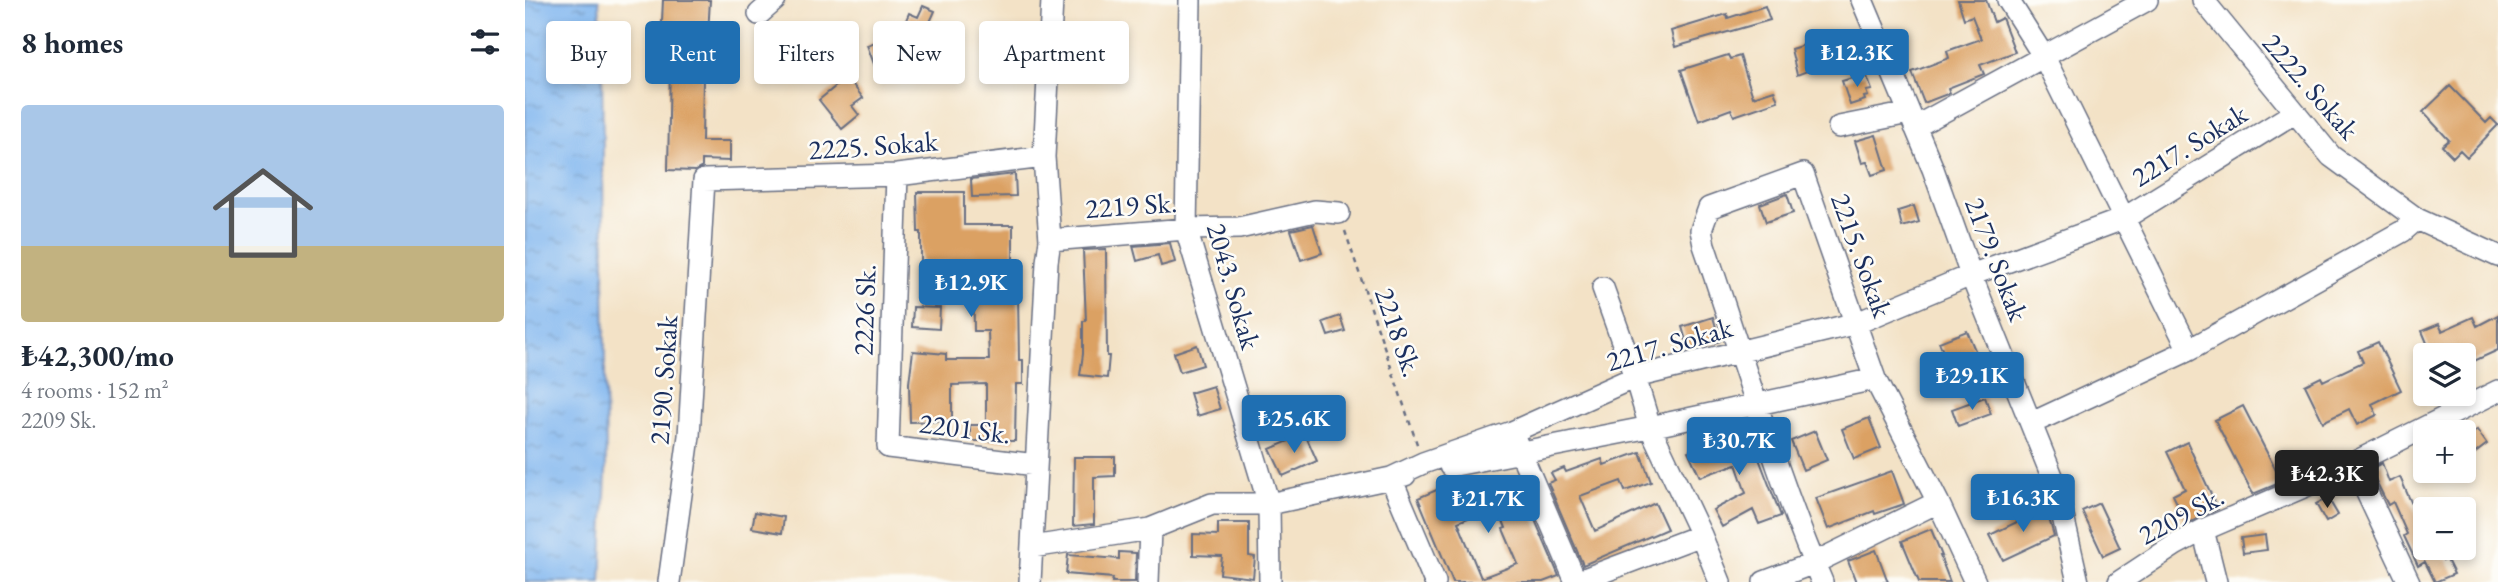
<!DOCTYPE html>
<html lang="en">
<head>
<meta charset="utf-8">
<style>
	:root { --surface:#fff; --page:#f6f6f7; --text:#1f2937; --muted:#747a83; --accent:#1f6fb2 }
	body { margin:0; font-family:"EB Garamond",serif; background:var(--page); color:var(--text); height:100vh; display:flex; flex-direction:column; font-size:26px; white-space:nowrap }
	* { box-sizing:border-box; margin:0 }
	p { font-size:23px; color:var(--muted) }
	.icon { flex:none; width:38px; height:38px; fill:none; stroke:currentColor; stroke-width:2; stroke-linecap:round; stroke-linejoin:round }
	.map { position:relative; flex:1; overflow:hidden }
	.sheet { display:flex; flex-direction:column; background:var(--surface); width:525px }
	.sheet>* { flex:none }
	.banner { position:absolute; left:21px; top:21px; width:665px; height:63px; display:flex; gap:14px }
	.fabs { position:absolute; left:1888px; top:343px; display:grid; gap:14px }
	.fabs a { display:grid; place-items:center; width:63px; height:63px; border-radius:7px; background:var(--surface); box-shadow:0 4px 10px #0003; font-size:35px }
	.price { position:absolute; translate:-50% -60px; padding:0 16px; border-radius:7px; background:var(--accent); color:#fff; font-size:23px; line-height:46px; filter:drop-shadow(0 2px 4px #0008) }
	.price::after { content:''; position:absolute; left:50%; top:42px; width:21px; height:16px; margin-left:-10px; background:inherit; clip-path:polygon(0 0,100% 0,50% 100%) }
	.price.active { background:#222; color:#fff }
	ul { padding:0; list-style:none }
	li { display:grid; align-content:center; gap:14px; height:371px; padding:0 21px }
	li span { display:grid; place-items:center; height:217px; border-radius:7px; color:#555 }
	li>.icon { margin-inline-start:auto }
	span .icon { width:126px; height:126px; fill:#fffc; stroke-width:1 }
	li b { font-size:30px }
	h2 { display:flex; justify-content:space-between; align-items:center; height:84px; padding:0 21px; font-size:30px }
	.tag { padding:0 24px; border-radius:7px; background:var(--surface); box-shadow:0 4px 10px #0003; font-size:24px; line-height:63px }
	.tag.active { background:var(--accent); color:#fff }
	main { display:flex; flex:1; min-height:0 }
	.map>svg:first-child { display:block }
	.water { fill:url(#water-ripples); stroke:#4e72a6; stroke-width:2 }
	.building { fill:#dba163; fill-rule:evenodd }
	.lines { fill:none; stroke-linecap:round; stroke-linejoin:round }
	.minor-casing { stroke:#676e82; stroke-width:24 }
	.path { stroke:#676e82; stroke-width:2.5; stroke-dasharray:5 5; stroke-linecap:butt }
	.minor { stroke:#fff; stroke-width:21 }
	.labels { text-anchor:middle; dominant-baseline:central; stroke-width:5; stroke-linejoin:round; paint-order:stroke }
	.street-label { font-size:28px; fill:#1b2f5e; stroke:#fdfcf7 }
</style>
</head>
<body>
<main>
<section class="sheet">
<h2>8 homes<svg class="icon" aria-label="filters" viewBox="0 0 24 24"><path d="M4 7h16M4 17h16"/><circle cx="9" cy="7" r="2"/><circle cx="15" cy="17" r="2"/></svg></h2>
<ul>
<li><span style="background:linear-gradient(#a9c7e8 65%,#c2b280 0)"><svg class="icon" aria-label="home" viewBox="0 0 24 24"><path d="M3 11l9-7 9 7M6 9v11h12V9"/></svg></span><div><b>₺42,300/mo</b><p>4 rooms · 152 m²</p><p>2209 Sk.</p></div></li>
</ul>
</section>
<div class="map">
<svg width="1973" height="582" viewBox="0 0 1973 582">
	<defs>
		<pattern id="water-ripples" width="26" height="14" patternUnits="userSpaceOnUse" patternTransform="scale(1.75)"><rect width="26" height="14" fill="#80b6ef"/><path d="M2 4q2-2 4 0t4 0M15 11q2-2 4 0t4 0" fill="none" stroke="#6894c5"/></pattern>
	</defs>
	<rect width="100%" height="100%" fill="#fdfcf7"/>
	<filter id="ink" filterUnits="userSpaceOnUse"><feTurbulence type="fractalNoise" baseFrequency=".0143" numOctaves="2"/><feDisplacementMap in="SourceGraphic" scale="14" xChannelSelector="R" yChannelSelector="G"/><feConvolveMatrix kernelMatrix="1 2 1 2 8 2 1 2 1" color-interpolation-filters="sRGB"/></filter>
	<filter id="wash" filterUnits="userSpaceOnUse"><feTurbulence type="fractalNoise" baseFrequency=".00686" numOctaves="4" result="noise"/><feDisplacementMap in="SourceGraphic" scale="28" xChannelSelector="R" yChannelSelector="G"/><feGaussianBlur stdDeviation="1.57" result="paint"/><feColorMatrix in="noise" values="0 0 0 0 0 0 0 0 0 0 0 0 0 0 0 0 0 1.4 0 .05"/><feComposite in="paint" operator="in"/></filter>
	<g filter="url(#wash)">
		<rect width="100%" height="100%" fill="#f3e2c6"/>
		<path class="water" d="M0,0H74L77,59L81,473L76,582H0Z"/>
		<g id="blocks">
			<path class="building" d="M138,0H185L182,50L194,51L192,75L178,74L177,141H205V161L177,160V167L170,171L143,170L145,64H135Z
				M1433,0H1461L1469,22L1477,18L1490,52L1455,65L1459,74L1423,88L1425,93L1399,103L1387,72L1424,58L1422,51L1456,39L1447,16L1439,19Z
				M398,6L410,11L405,22L414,26L406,43L395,38L392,45L374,37L384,13L393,17Z
				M1240,6L1245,20L1150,47L1146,31L1202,14L1203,18Z
				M1321,32L1326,46L1319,49L1321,56L1272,75L1266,49Z
				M362,38L374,73L355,80L342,45Z
				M1203,55L1205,59L1215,56L1228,97L1249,90L1253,101L1209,116L1206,109L1174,121L1156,70Z
				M1341,74L1347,90L1341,91L1343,96L1339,97L1340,100L1325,105L1317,81Z
				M322,77L338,98L327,106L334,115L317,129L294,100Z
				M1925,86L1961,123L1966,118L1973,125L1942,157L1935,150L1928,157L1917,146L1924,140L1898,112Z
				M1351,135L1362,170L1347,175L1342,162L1337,163L1330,141Z
				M490,174L491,196L447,197L446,179Z
				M392,192H439V225H488V292H493L494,360H498V384H491L490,441H445V425H461V384L427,385V421L385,422L384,383L388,351L421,354V360H464L463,331H449L448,261L396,262V232H393Z
				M1262,194L1268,213L1241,222L1235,204Z
				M1389,206L1394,222L1377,227L1373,211Z
				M788,225L797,253L776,260L766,230Z
				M645,243L650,262L636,266L633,255L612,261L608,246Z
				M581,249L582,356H584L582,378L555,375L558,354V321H561L558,250Z
				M388,307L415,308L414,329L387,327Z
				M1973,315V350L1947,362L1944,355H1907L1897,331L1914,324L1917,331L1948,317L1952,326Z
				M815,316L820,331L803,336L798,322Z
				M1188,317L1195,341L1164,350L1157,327Z
				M1442,331L1452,355L1424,366L1414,342Z
				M1853,342L1876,390L1847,404L1852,415L1832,425L1824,409L1798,422L1780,385L1796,377L1798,381L1838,362L1833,351Z
				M672,345L678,365L655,372L649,353Z
				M688,386L695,409L672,416L665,393Z
				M1460,397L1466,414L1433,426L1427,409Z
				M1718,406L1757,482L1728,494L1690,420Z
				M1344,418L1356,448L1329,459L1317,429Z
				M1223,430L1256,516L1234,524L1228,510L1197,527L1188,510L1221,493L1211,464L1175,477L1163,451Z
				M1952,430L1962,444L1949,454L1939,440Z
				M1290,431L1302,460L1278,470L1266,441Z
				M780,434L792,461L758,476L745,449Z
				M1662,442L1693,509L1662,524L1648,495L1660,489L1642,452Z
				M1115,452L1126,482L1100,491L1096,481L1055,496L1070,531L1130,503L1142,529L1058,565L1023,483L1030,480L1026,473L1039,468L1041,472L1077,459L1079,465Z
				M549,457H590V476L569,477V524L548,526Z
				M1857,463L1864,482L1875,477L1897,527L1900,526V548H1913L1918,560L1921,558L1929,574L1910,582L1900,562L1893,566L1879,536L1882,534L1868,502L1863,505L1845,469Z
				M1367,471L1379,504L1350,514L1349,511L1303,529L1291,498Z
				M992,478L1034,576L1018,582H928L893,498L916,488L918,494L952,480L957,493ZM972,506L981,528L978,529L993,564L956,578L933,522Z
				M1803,498L1813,515L1801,522L1791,504Z
				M1574,503L1595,548L1578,556L1557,511Z
				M1521,508L1529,536L1478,560L1465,535Z
				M230,512L259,517L257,533L227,528Z
				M693,523H724V556L730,557L728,578L695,574L697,556L668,555V534L693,535Z
				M1406,529L1417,556H1415L1425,582H1394L1377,541Z
				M1740,535L1742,550L1718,553L1716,538Z
				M1351,550L1363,582H1331L1323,561Z
				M594,552L611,553L610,582H587L588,578L541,574L543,555L594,559Z"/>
		</g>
	</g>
	<g filter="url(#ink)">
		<use href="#blocks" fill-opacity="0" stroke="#676e82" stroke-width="2"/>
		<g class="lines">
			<defs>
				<path id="minor" d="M665,0L661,229L744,504L745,582
					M1337,0L1408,169L1446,275L1531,486L1553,582
					M1483,0L1519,57L1664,350L1878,231L1892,219
					M1678,0L1806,156L1892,219L1973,256
					M234,14L250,0
					M1314,127L1384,113
					M1390,127L1622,0
					M372,175L363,447L511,465
					M525,240L661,229L714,228L790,211L814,213
					M1078,288L1110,377L1125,427L1176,535L1195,582
					M1507,423L1664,350
					M990,439L1051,582
					M1828,463L1884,582
					M925,466L1125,427L1350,379
					M880,475L866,478L910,582
					M1678,530L1691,582
					M507,547L625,529L687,504H744L866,478L898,463L987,432L1110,377L1332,323L1446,275L1598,219L1769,113
					M144,582L164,436L179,180L372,175L519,157
					M505,582L522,262L525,240L519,157L527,0
					M623,582L625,529
					M1051,582L1176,535
					M1239,582L1289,563L1413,502
					M1297,582C1250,473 1218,358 1179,245L1176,230L1184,208L1278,174L1350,379L1413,502L1450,582
					M1594,582L1650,545L1678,530L1790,482L1973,391"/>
			</defs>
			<use href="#minor" class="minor-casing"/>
			<path class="path" d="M820,231L893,447"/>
			<use href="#minor" class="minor"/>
		</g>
	</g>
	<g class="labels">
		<g class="street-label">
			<text transform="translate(1786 86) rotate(49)">2222. Sokak</text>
			<text transform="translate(348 145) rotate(-4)">2225. Sokak</text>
			<text transform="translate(1664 145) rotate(-32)">2217. Sokak</text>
			<text transform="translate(606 205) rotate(-4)">2219 Sk.</text>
			<text transform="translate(1337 255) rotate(70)">2215. Sokak</text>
			<text transform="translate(1472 259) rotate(69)">2179. Sokak</text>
			<text transform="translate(709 286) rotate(74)">2043. Sokak</text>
			<text transform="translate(339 310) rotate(-88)">2226 Sk.</text>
			<text transform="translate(874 332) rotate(71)">2218 Sk.</text>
			<text transform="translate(1144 344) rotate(-16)">2217. Sokak</text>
			<text transform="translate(138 380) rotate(-86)">2190. Sokak</text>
			<text transform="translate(440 428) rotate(7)">2201 Sk.</text>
			<text transform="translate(1656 515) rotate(-28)">2209 Sk.</text>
		</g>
	</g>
</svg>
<div class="fabs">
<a><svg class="icon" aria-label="layers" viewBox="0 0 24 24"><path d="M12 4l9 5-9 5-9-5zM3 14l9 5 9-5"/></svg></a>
<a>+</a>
<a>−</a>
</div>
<b class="price" style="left:1332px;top:89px">₺12.3K</b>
<b class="price" style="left:446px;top:319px">₺12.9K</b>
<b class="price" style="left:1447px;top:412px">₺29.1K</b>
<b class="price" style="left:769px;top:455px">₺25.6K</b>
<b class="price" style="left:1214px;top:477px">₺30.7K</b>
<b class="price active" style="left:1802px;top:510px">₺42.3K</b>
<b class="price" style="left:1498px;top:534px">₺16.3K</b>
<b class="price" style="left:963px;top:535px">₺21.7K</b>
<div class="banner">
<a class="tag">Buy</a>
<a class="tag active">Rent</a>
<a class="tag">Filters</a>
<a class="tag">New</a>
<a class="tag">Apartment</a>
</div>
</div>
</main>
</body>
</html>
